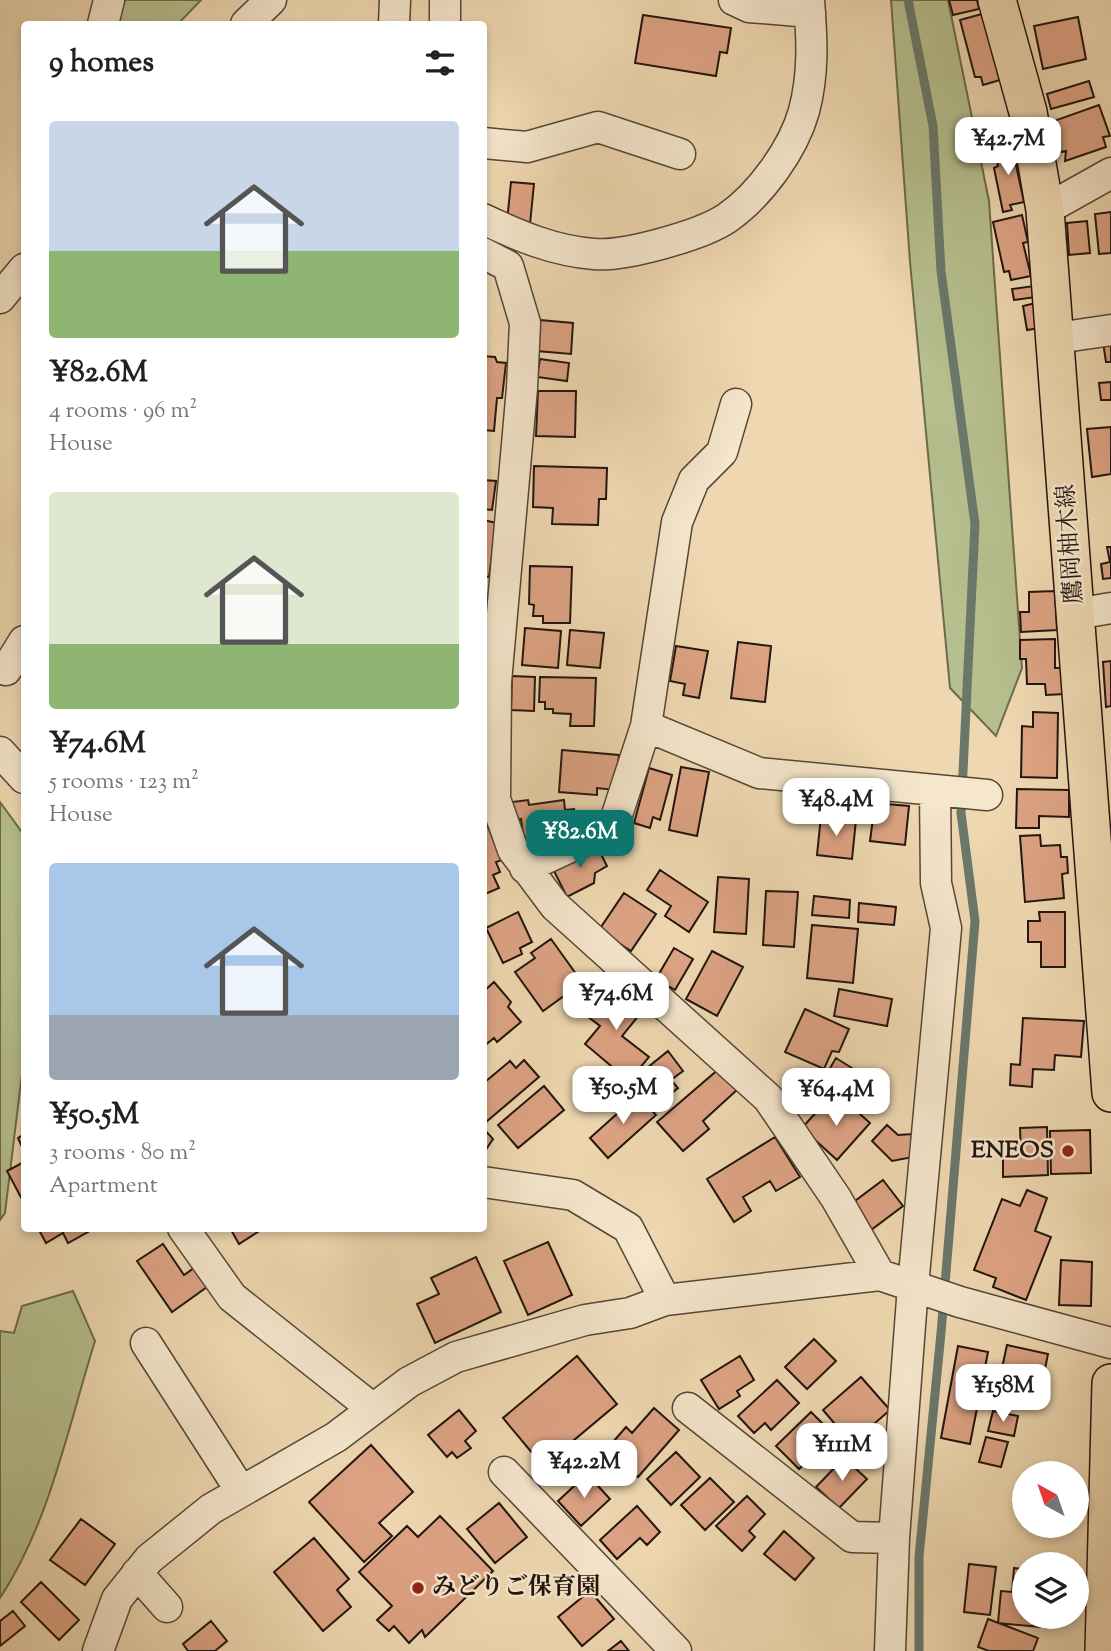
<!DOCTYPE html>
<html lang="en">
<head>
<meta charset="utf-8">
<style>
	:root { --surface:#fff; --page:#f6f6f6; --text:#202124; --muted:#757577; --accent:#0f766e }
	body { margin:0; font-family:"Sorts Mill Goudy","Noto Serif JP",serif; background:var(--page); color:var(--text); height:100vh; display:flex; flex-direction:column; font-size:26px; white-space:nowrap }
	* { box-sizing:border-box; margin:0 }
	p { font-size:23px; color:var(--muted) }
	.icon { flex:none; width:38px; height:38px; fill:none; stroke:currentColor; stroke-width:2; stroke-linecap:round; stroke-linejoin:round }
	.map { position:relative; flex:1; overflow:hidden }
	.details { position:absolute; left:21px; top:21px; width:466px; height:1211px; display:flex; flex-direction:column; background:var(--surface); border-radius:7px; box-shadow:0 4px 10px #0003 }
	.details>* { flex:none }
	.needle { width:46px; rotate:320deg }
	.fabs { position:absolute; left:1012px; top:1461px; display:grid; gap:14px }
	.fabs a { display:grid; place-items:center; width:77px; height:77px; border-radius:50%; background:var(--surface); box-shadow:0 4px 10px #0003; font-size:35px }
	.price { position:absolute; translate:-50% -60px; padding:0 16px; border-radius:14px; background:#fff; color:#222; font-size:23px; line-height:46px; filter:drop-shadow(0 2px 4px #0008) }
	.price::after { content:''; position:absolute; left:50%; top:42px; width:21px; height:16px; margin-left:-10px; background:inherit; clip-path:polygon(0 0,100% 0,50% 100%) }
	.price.on { background:var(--accent); color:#fff }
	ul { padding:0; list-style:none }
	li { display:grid; align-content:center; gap:14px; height:371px; padding:0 28px }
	li span { display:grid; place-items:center; height:217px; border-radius:7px; color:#555 }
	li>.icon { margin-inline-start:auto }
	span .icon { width:126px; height:126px; fill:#fffc; stroke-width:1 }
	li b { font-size:30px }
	h2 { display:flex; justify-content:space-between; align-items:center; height:84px; padding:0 28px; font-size:30px }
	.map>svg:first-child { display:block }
	.green { fill:#b6bf8e; stroke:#6c6a4e; stroke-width:2 }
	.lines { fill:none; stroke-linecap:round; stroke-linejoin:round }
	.stream { stroke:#6a786b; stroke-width:9 }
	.building { fill:#dda384; stroke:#21150e; stroke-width:2 }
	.minor-casing { stroke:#544637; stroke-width:33 }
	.major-casing { stroke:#21150e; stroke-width:40 }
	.minor { stroke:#f5e6cc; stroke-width:30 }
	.major { stroke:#efd8b1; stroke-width:37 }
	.poi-dot { fill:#8f2418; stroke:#f5e6cc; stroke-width:2.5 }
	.labels { text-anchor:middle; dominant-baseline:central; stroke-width:5; stroke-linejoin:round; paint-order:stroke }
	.street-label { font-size:24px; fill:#21150e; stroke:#f5e6cc }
	.poi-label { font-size:24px; font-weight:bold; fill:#21150e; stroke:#f5e6cc; text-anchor:end }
</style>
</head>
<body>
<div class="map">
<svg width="1111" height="1651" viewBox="0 0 1111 1651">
	<rect width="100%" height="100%" fill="#efd8b1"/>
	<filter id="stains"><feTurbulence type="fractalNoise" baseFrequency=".00286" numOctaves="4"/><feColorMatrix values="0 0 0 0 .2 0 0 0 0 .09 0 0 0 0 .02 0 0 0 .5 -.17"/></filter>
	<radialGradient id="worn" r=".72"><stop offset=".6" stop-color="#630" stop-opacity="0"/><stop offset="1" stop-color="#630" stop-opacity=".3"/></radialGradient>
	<path class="green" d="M104,0H201L178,24H105Z
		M891,0H948L989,201L1022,668L996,736L950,688L910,262Z
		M0,802L24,835V1057L5,1213L0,1220Z
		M73,1291L95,1341C68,1427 50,1522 0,1598V1331L14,1333L22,1306Z"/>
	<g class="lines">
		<path class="stream" d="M908,0L933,126L941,271L975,524L961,813L975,921L941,1333L919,1557V1651"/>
	</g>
	<path class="building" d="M949,0H977L979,9L953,15Z
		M982,14L1000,80L983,85L981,77H975L960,20Z
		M643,15L731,28L727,53L720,52L716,76L635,63Z
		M1078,17L1086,59L1043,69L1034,26Z
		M1089,81L1094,97L1051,109L1047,94Z
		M1099,105L1110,136L1103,137L1106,147L1065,161L1066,151L1061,152L1051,122Z
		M1011,142L1024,202L1010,205L1012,210L1003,212L994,168L998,166L994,145Z
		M511,182L534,184L530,224L507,222Z
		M1111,212V253L1099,254L1095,214Z
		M1022,215L1028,242L1023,243L1031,276L1011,280L1009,271L1004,272L993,222Z
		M1087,221L1090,253L1069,255L1067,223Z
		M1034,286L1036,297L1014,300L1012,289Z
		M1036,303L1040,328L1027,330L1023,306Z
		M540,320L573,323L571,354L537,351Z
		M1111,340V362H1106L1103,342Z
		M483,356L495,357L497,362L506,363L502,398H497L494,431L483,430Z
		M540,359L569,363L567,381L537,377Z
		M1111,382V400H1101L1099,383Z
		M538,391H576L575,437L536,436Z
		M1111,427V474L1092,477L1087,429Z
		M534,466L607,468L606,499H599L598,525L552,524L553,508L533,507Z
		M483,480L496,481L492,510L483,509Z
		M483,520L497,523L489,577L483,576Z
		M1107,547H1111V578L1103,579L1101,564L1110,562Z
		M530,566L572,567L570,623H543V616H533L534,605L529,604Z
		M1055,591L1057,630L1021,632L1020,612H1029V592Z
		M525,628L561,631L558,668L522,665Z
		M570,630L604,633L600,668L567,665Z
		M1055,639V668H1064L1065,694L1046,695L1045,684H1027L1026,659H1020V640Z
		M738,642L771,646L765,702L731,698Z
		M676,646L708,651L699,698L683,695L685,684L670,681Z
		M1111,661V706L1106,707L1103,662Z
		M512,676L535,677L534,711L511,710Z
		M540,677L596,678L594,726H570L571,714L553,713V709H545V702H539Z
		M1033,712L1058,713L1057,778L1021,777L1022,726L1033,727Z
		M562,750L619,755L615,790L597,788V795L559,792Z
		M681,767L709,772L697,836L669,830Z
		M649,768L672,775L660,820L653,817L650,828L634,823Z
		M1017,789L1069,790V817L1039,816V828H1016Z
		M528,800L529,805L564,800L565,810L574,809L576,827L555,830V836L524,841L521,819L515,820L512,802Z
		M875,803L909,806L905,845L870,841Z
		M821,816L856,820L852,859L817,855Z
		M486,822L502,860L496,862L500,872L493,875L499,888L483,895V823Z
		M1040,835L1041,846L1060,845L1061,857H1067L1068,873L1062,874L1064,898L1025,902L1020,836Z
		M596,844L607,866L595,873L594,883L567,897L552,867Z
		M660,870L708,902L689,932L665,916L671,906L647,890Z
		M718,877L749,879L746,934L714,932Z
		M766,891L798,892L794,947L763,945Z
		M624,893L656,914L631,951L599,930Z
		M814,896L850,900L849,918L812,915Z
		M859,903L896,907L894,925L858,922Z
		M518,912L532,942L520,948L522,954L503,963L486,928Z
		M1039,912H1065V967H1041V942H1028V921H1040Z
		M812,925L858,929L853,983L807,978Z
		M551,939L579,978L564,988L568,993L543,1011L515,972L535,958L531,953Z
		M674,948L693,959L675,990L656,979Z
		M712,951L743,967L717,1016L686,999Z
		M494,982L511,1002L508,1007L521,1022L497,1042L494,1038L483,1047V992Z
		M613,984L644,1009L622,1036L649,1057L629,1081L585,1044L600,1026L587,1016Z
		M839,989L892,999L887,1026L834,1016Z
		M805,1009L849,1029L839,1052L832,1051L824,1069L785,1052Z
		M1023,1018L1084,1021L1081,1057L1055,1055L1054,1070L1033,1069L1032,1087L1010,1085L1011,1064L1020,1065Z
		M668,1051L683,1071L671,1080L678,1088L653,1108L631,1081Z
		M836,1058L863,1075L848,1098L822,1082Z
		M524,1060L539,1077L486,1122L483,1118V1079L485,1082L510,1061L516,1068Z
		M720,1068L738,1089L703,1121L709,1129L683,1151L657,1122Z
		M544,1086L564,1110L518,1148L498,1125Z
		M638,1095L656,1115L608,1158L590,1138Z
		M829,1098L845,1111L850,1105L870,1123L837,1160L802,1128Z
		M887,1125L898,1135L913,1134V1157L892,1161L872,1141Z
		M1047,1127L1048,1175L1003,1177V1154H1021L1020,1128Z
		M483,1128L493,1139L483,1154Z
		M1090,1130L1091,1173L1051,1174L1050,1131Z
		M24,1134V1151L18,1138Z
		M775,1137L800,1177L776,1191L770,1181L743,1197L751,1211L734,1222L707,1179Z
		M24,1162V1203L7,1171Z
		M883,1180L903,1206L871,1230L851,1204Z
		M1027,1190L1047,1198L1035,1231L1051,1237L1026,1300L993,1287L996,1278L974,1270L1002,1199L1020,1206Z
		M38,1228H95L68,1243L63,1233L46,1243Z
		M230,1228H264L239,1244Z
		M548,1242L572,1295L528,1315L504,1261Z
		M163,1244L184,1275L194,1268L207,1287L172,1312L137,1261Z
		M476,1257L501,1312L435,1343L417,1304L439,1294L431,1278Z
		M1061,1260L1092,1262L1091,1306L1059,1305Z
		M814,1339L836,1361L807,1389L785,1367Z
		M1007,1345L1048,1354L1037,1408L995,1400Z
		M958,1346L988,1352L970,1444L941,1438Z
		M577,1356L617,1404L543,1466L503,1418Z
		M740,1356L754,1380L737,1391L740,1396L719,1409L701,1380Z
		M861,1377L890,1410L866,1431L861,1426L847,1438L823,1410Z
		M777,1380L799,1403L771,1430L765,1423L754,1433L738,1416Z
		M654,1408L679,1430L638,1477L606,1450L626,1427L632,1433Z
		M459,1410L476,1431L465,1441L471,1448L457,1458L452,1452L447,1457L428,1435Z
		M993,1411L1018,1416L1014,1436L988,1431Z
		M811,1412L834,1435L799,1469L776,1446Z
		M986,1437L1008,1442L1001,1467L979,1462Z
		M371,1445L413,1492L379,1523L392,1536L364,1562L309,1502Z
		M676,1452L700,1477L671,1505L647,1479Z
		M844,1458L867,1479L839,1508L816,1487Z
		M587,1474L610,1499L581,1526L558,1501Z
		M710,1478L734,1502L705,1530L681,1505Z
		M747,1496L765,1514L749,1531L755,1537L742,1551L716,1526Z
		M499,1503L527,1537L495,1563L467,1529Z
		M637,1506L660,1532L647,1545L640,1538L617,1559L600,1540Z
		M440,1516L493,1571L425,1637L422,1630L409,1643L394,1626L389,1631L377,1620L392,1606L359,1572L407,1526L418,1537Z
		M81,1519L115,1544L85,1585L50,1560Z
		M784,1531L814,1558L795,1580L764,1554Z
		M314,1538L349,1579L337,1590L351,1607L323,1631L274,1572Z
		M969,1564L996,1567L990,1615L964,1612Z
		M1014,1568L1024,1569V1617H1052L1051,1628L998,1623L1001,1591L1012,1592Z
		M41,1582L79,1620L59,1640L21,1602Z
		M590,1591L614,1619L582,1646L558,1617Z
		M13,1611L25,1626L0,1646V1621Z
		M988,1619L1038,1638L1033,1651H989L978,1647Z
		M211,1621L227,1641L215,1651H188L183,1644Z
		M621,1641L629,1651H608Z"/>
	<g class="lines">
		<defs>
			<path id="minor" d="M445,0V24
				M734,0L749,7L810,12
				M103,24L109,0
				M246,24L271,0
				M394,24L395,0
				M483,143L527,147L598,127L680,154
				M1045,210L1111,173
				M483,219C519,236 554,251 594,254C624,257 702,235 727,218C760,195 793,150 804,111C814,73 812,39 809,0
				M483,253L508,266L525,323L522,388L496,682L495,799L513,850L555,906L768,1098L836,1198L880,1275
				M0,298L24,269
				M1057,338L1111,330
				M1076,614L1111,608
				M0,668L6,670L24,641
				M646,726L759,773L987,795
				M0,752L24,778
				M525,868L613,827L646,726L677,522L694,480L722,452L736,404
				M483,1182L573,1195L628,1228L665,1300
				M183,1228L232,1297L373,1409
				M146,1343L241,1491
				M688,1408L852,1537L894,1538
				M504,1472L676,1651
				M137,1573L167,1607
				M98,1651L117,1599L149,1559L211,1509L336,1437L409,1382L456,1357L585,1320L630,1313L665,1300L880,1275L960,1302L1111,1343
				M890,1651L894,1538L913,1286L946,928L936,883L935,791"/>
			<path id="major" d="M997,0L1028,112L1045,210L1111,1093
				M1104,1651L1111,1383"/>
		</defs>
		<use href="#minor" class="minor-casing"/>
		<use href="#major" class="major-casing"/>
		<use href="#minor" class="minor"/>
		<use href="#major" class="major"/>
	</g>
	<g class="poi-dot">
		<circle cx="1068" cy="1151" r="7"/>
		<circle cx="418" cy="1588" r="7"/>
	</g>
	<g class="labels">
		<g class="street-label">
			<text transform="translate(1071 544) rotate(-94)">鷹岡柚木線</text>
		</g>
		<g class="poi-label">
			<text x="1054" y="1151">ENEOS</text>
			<text x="432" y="1588" text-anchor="start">みどりご保育園</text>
		</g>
	</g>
	<rect width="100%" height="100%" filter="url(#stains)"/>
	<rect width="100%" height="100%" fill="url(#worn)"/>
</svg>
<div class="fabs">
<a><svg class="needle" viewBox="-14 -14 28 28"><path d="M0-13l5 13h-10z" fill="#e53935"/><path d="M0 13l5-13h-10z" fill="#757577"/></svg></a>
<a><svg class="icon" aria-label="layers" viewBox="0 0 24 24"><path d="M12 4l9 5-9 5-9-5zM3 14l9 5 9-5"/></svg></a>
</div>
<b class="price" style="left:1008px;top:177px">¥42.7M</b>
<b class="price" style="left:836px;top:838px">¥48.4M</b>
<b class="price on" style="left:580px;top:870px">¥82.6M</b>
<b class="price" style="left:616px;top:1032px">¥74.6M</b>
<b class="price" style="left:623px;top:1126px">¥50.5M</b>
<b class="price" style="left:836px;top:1128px">¥64.4M</b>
<b class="price" style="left:1003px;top:1424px">¥158M</b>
<b class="price" style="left:842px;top:1483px">¥111M</b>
<b class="price" style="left:584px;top:1500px">¥42.2M</b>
<section class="details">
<h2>9 homes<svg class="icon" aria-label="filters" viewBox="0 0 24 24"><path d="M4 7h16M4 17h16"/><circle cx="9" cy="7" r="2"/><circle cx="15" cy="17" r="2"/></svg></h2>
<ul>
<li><span style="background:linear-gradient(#c9d6e8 60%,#8fb573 0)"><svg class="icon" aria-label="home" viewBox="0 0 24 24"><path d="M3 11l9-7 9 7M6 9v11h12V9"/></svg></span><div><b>¥82.6M</b><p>4 rooms · 96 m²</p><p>House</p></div></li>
<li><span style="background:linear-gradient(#dfe7d0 70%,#8fb573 0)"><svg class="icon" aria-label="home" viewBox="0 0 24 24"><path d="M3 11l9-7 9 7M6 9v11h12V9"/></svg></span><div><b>¥74.6M</b><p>5 rooms · 123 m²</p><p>House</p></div></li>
<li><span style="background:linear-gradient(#a9c7e8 70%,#9aa5b1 0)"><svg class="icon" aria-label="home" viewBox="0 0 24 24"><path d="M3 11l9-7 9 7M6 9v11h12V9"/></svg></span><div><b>¥50.5M</b><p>3 rooms · 80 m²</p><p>Apartment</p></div></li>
</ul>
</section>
</div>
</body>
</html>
